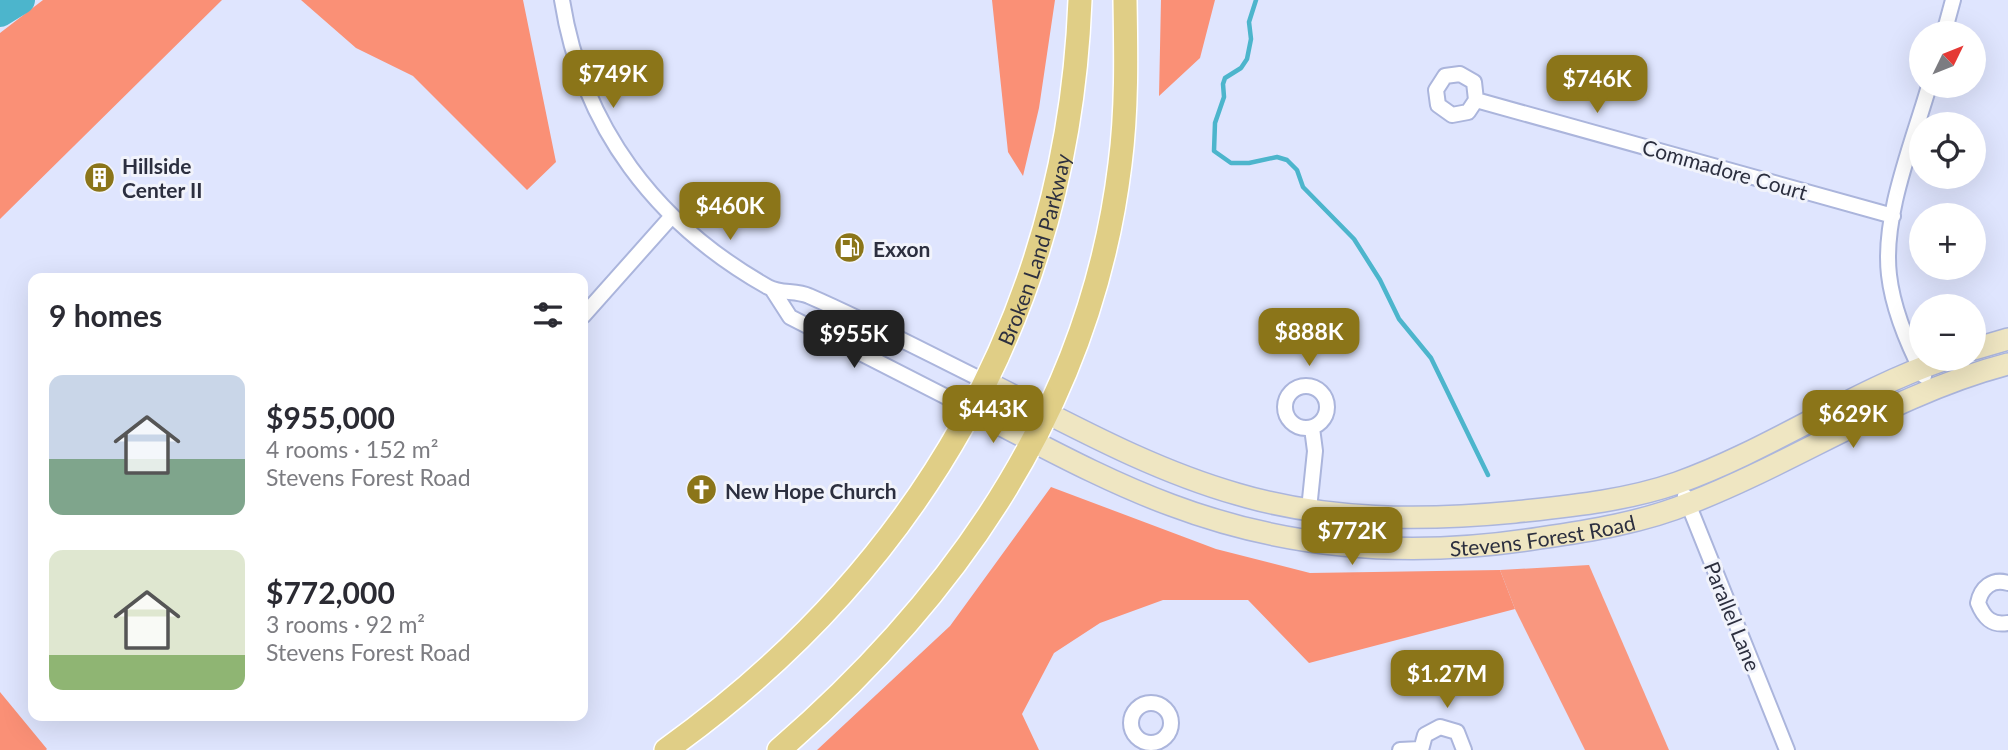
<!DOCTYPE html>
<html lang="en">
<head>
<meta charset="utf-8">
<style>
	:root { --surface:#fff; --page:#f7f7f7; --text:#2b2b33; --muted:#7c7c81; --accent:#8b7519 }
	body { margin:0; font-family:Lato,sans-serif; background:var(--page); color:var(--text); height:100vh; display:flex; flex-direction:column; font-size:26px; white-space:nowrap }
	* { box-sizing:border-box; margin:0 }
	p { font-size:23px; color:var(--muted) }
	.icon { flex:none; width:38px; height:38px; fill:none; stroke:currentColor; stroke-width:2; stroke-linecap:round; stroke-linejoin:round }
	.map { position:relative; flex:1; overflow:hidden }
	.panel { position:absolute; left:28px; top:273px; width:560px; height:448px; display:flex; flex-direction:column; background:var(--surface); border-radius:14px; box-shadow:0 7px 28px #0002 }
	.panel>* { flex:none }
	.needle { width:46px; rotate:47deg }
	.controls { position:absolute; left:1909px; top:21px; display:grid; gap:14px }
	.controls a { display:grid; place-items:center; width:77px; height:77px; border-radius:50%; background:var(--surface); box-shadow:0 7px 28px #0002; font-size:35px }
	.price { position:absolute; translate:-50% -60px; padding:0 16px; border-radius:14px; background:var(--accent); color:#fff; font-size:23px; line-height:46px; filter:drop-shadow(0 2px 4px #0008) }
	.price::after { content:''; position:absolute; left:50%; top:42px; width:21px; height:16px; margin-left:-10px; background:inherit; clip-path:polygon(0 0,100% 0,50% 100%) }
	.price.current { background:#222; color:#fff }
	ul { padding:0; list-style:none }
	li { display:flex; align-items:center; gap:21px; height:175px; padding:0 21px }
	li span { display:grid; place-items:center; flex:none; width:196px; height:140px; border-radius:14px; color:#555 }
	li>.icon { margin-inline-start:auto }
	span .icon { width:84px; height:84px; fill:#fffc; stroke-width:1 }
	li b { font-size:30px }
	h2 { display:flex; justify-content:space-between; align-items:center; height:84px; padding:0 21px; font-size:30px }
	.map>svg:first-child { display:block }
	.green { fill:#f9977f }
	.forest { fill:#fa9076 }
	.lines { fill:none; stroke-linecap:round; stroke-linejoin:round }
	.stream { stroke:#4cb5cc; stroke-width:4.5 }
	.river { stroke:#4cb5cc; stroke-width:28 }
	.street-casing { stroke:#abb5dc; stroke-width:18 }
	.secondary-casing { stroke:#abb5dc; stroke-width:24 }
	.primary-casing { stroke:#fff; stroke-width:26 }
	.street { stroke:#fff; stroke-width:14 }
	.secondary { stroke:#efe6c2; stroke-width:21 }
	.primary { stroke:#e0ce86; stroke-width:23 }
	.labels { text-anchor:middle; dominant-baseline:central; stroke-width:6; stroke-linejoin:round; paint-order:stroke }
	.poi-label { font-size:21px; font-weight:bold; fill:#2c2f3f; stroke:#f1f3fb; text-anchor:start }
	.street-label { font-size:21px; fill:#2c2f3f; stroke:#f1f3fb }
</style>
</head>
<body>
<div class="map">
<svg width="2008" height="750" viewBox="0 0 2008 750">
	<rect width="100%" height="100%" fill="#dfe5fe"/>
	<path class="green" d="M1589,565L1669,750H1585L1515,609L1500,570Z"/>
	<path class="forest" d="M43,0H222L0,219V33Z
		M301,0H523L556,162L527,190L413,76L356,48Z
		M992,0H1055L1039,108L1023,176L1008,152Z
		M1161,0H1215L1200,58L1159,96Z
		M1051,487L1216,549L1310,573L1500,570L1515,609L1309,663L1248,600H1163L1100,623L1054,653L1022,714L1039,750H817L950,626Z
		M0,692L47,749L46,750H0Z"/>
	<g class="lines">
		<path class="stream" d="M1256,0L1249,22L1251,39L1247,59L1241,68L1225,78L1223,84L1224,97L1215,123L1214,151L1231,163H1249L1277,157L1287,160L1297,170L1303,187L1354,239L1380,280L1399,319L1431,358L1488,475"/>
		<path class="river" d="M0,13L21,0"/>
		<defs>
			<path id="street" d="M562,0C582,127 656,224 768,287C780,294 796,290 809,296C869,322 927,353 986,382
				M1944,33L1953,0
				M1476,100L1468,112L1452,115L1438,105L1436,90L1445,76L1460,74L1474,82L1476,100L1893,216
				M772,289L790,317L972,410
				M583,316L672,216
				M1924,376C1908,345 1893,310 1889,275C1882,216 1913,142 1929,86
				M1285 407a21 21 0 1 1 42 0a21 21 0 1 1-42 0Z
				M1685,496L1787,750
				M1309,509L1315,451L1312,428
				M2008,583C1992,578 1981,588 1978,603C1984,618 1992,626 2008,623
				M1131 723a20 20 0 1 1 40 0a20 20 0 1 1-40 0Z
				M1400,750L1420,749
				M1421,750L1425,735L1440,727L1457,732L1464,750"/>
			<g id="secondary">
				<path d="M1974,349L2008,339"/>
				<path d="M986,382C1068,423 1149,469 1237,494C1328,521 1422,521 1515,512C1570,506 1625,501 1677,483C1770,450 1852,391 1946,359"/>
				<path id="s1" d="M972,410C1037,443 1103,480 1171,505C1290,550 1416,558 1540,538C1590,531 1644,522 1690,503C1798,461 1896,393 2008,364"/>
			</g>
			<g id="primary">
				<path id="s2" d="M666,750C918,570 1068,312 1080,0"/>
				<path d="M779,750C957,596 1091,404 1120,164C1127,110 1126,55 1125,0"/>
			</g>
		</defs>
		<use href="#street" class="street-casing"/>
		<use href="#secondary" class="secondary-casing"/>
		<use href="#primary" class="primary-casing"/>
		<use href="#street" class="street"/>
		<use href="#secondary" class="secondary"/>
		<use href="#primary" class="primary"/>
	</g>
	<defs>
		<symbol id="building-disc" viewBox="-11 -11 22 22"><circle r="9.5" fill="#8b7519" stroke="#f1f3fb"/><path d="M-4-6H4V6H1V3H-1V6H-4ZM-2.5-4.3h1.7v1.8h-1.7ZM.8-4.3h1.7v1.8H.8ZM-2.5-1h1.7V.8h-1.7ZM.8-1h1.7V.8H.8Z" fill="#fff"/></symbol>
		<symbol id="fuel-disc" viewBox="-11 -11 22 22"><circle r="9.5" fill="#8b7519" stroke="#f1f3fb"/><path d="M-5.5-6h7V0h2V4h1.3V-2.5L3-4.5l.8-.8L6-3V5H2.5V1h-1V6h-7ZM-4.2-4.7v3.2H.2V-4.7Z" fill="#fff"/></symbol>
		<symbol id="church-disc" viewBox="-11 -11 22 22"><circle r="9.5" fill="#8b7519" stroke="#f1f3fb"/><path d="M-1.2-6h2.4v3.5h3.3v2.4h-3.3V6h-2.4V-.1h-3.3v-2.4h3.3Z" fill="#fff"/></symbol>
	</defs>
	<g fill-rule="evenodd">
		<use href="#building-disc" x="82" y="160" width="35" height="35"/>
		<use href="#fuel-disc" x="832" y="230" width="35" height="35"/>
		<use href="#church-disc" x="684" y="472" width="35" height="35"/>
	</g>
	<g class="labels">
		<g class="poi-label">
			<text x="122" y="165">Hillside<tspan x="122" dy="24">Center II</tspan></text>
			<text x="873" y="248">Exxon</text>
			<text x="725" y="490">New Hope Church</text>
		</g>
		<g class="street-label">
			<text transform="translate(1725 169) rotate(16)">Commadore Court</text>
			<text stroke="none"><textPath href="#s2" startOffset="634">Broken Land Parkway</textPath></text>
			<text stroke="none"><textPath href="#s1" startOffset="598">Stevens Forest Road</textPath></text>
			<text transform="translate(1733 616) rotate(68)">Parallel Lane</text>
		</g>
	</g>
</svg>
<div class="controls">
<a><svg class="needle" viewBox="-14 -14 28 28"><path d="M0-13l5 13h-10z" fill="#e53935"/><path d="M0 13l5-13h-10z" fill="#7c7c81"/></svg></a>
<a><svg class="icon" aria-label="locate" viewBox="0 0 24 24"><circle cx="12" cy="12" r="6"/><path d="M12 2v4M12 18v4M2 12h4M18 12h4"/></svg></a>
<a>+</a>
<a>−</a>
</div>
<b class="price" style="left:613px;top:110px">$749K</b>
<b class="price" style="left:1597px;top:115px">$746K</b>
<b class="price" style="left:730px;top:242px">$460K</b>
<b class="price" style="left:1309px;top:368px">$888K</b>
<b class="price current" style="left:854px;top:370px">$955K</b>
<b class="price" style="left:993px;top:445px">$443K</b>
<b class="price" style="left:1853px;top:450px">$629K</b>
<b class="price" style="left:1352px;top:567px">$772K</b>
<b class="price" style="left:1447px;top:710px">$1.27M</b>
<section class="panel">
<h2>9 homes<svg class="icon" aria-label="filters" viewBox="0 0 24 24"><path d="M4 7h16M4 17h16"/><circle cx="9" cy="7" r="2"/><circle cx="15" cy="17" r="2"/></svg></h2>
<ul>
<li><span style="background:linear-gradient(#c9d6e8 60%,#7fa58c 0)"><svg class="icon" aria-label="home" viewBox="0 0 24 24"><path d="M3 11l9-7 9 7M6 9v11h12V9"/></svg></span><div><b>$955,000</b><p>4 rooms · 152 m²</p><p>Stevens Forest Road</p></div></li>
<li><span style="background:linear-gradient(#dfe7d0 75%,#8fb573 0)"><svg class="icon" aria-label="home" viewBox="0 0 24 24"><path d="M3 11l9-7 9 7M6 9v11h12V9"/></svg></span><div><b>$772,000</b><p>3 rooms · 92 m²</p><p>Stevens Forest Road</p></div></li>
</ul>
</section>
</div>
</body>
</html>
